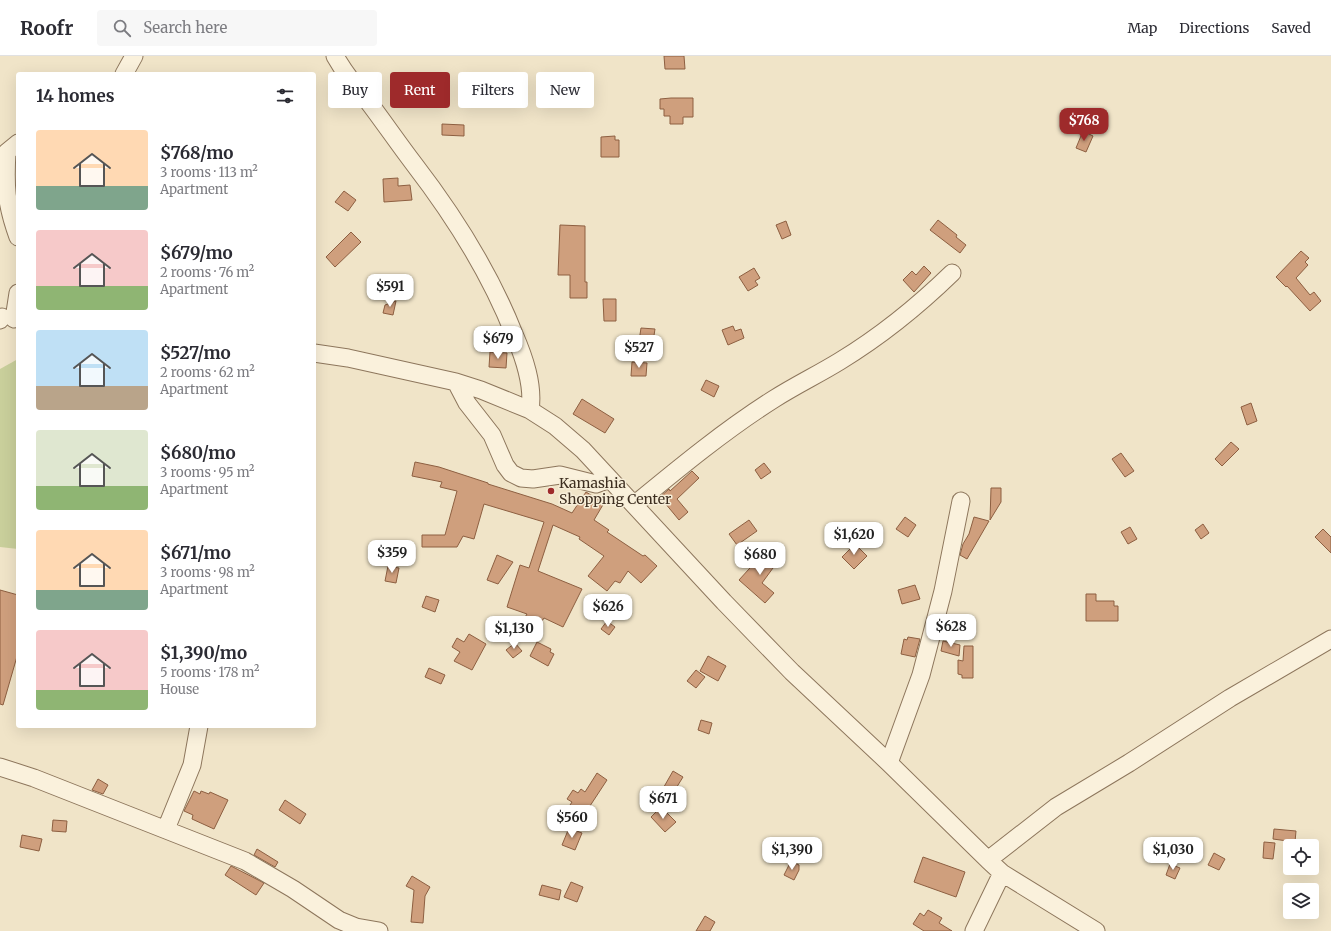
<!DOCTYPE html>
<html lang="en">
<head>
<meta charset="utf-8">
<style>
	:root { --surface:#fff; --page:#f7f7f7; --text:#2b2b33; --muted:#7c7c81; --line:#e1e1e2; --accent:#9e2a2b }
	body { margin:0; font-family:Merriweather,serif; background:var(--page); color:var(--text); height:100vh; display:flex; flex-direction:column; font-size:15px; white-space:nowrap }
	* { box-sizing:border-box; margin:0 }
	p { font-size:13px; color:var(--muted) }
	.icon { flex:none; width:22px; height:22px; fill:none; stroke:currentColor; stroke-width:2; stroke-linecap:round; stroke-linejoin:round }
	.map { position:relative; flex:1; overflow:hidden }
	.sheet { position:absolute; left:16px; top:16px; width:300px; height:656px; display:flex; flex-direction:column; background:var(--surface); border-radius:4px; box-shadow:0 4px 16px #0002 }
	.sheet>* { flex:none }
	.banner { position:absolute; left:328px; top:16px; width:380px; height:36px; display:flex; gap:8px }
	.controls { position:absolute; left:1283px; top:783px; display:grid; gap:8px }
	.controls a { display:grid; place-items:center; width:36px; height:36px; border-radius:4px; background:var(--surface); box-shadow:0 4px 16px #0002; font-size:20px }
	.price { position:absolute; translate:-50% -34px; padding:0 9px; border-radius:8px; background:#fff; color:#222; font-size:13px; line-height:26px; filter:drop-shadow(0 1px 2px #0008) }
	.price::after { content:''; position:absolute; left:50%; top:24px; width:12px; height:9px; margin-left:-6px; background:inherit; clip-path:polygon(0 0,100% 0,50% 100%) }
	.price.current { background:var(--accent); color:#fff }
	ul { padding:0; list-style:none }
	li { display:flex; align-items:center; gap:12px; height:100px; padding:0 20px }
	li span { display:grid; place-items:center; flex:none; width:112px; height:80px; border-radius:4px; color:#555 }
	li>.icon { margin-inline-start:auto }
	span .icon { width:48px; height:48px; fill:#fffc; stroke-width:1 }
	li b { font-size:17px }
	h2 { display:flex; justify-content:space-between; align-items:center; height:48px; padding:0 20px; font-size:17px }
	.pill { padding:0 14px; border-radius:4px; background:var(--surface); box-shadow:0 4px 16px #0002; font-size:14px; line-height:36px }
	.pill.current { background:var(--accent); color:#fff }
	header { display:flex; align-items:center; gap:24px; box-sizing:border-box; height:56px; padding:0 20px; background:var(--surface); border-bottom:1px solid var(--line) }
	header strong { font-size:19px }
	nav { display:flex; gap:22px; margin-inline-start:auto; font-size:14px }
	.search { width:280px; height:36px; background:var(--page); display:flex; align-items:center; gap:10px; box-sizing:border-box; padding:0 14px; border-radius:4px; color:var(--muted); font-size:15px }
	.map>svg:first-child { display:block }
	.green { fill:#c9cf9b }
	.building { fill:#cf9f7d; stroke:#8d5f41 }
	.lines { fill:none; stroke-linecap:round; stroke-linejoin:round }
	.minor-casing { stroke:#8d765c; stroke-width:19 }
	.minor { stroke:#faf1dc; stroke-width:17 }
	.poi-dot { fill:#9e2a2b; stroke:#f7eed8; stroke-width:1.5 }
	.labels { text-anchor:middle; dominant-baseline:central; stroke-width:3; stroke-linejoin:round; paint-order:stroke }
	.poi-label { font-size:14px; fill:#3d2e20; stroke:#f7eed8; text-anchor:start }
</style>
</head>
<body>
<header>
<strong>Roofr</strong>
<div class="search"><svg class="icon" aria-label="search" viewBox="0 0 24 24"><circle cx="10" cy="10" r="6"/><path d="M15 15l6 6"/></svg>Search here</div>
<nav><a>Map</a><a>Directions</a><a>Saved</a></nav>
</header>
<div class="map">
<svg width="1331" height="875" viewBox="0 0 1331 875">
	<rect width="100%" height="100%" fill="#f0e4c8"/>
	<path class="green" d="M18,303V493L0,491V313Z"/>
	<path class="building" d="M664,0H684L685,13H665Z
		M671,42H693V61H683V68H670V60H664V53H660V43Z
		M442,68L464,69V80L442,79Z
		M1083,75L1093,80L1086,96L1076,92Z
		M615,80V84H619V101H601V81Z
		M398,122V130L410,129L412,144L384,146L383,123Z
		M344,135L356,144L348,155L335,146Z
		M938,164L957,179L956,181L966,189L960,197L930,174Z
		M786,165L791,179L782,183L776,169Z
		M560,169L585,170V226H587V242H570V219H558Z
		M351,176L361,186L335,211L326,201Z
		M1301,195L1309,202L1305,206L1308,209L1296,222L1310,239L1314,236L1321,245L1310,255L1287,230L1286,231L1276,221Z
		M924,210L931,217L914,236L903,224L912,215L916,219Z
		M754,212L760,222L755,225L758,229L748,235L739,221Z
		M603,243H616V265H604Z
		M396,245L393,259L383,257L385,249Z
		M733,270L735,275L741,273L744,282L728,289L722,274Z
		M641,272L655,273L653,286L639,285Z
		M490,296L507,297L506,312L489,311Z
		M632,306L647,307L646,320H631Z
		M706,324L719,330L714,341L701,334Z
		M582,343L614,363L605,377L573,358Z
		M1251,347L1257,365L1247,369L1241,351Z
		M1231,386L1239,393L1222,410L1215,403Z
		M1121,397L1134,415L1125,421L1112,403Z
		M415,406L439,411L488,427V428L552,448L572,457L586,436L604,447L594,464L609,474L607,476L643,500L645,499L657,510L641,527L628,515L620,527L615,525L607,535L588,520L604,500L579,483L580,481L553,469L538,515L582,533L563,571L544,562L536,574L522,566L527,558L507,551L520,509L529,512L544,466L484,448L474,483L463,480L457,491H422V479H445L457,435L440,431L442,426L412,420Z
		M764,407L771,416L761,423L755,414Z
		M692,415L699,422L677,443L688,456L679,464L660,441L669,433L670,435Z
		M991,432H1001V446L990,464Z
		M905,461L916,469L908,481L896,473Z
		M974,461L989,465L967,503L960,499L963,488L969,478Z
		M749,464L757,475L737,489L729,478Z
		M1203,468L1209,477L1201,483L1195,474Z
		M1130,471L1137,483L1128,488L1121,476Z
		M1323,473L1331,481V497L1315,481Z
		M855,488L867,500L854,513L842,501Z
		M769,491L776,498L767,507L773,512L762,527L774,537L765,547L739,524Z
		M497,499L513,506L498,528L487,524Z
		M388,510L399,512L396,527L385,525Z
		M915,529L920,543L902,548L898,534Z
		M0,534L18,539V597L3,649L0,648Z
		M1086,538H1096V545H1114V550H1118V565H1086Z
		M426,540L439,544L435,556L422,551Z
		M607,565L615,571L609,579L601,573Z
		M469,578L486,588L472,614L454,605L460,596L452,591L457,582L464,586Z
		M908,581L920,583L915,601L901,598L904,583L907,584Z
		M943,585L960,589L959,600L941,595Z
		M537,586L551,593L550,596L554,598L548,610L530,600Z
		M515,587L522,595L513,602L506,594Z
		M964,590H973V622H962V619L958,618V604L963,605Z
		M708,600L726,610L718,625L700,615Z
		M429,612L445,619L441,628L425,621Z
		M696,614L705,621L696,632L687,625Z
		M701,664L712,667L709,678L698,674Z
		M673,715L683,721L670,742L661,736Z
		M597,717L607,724L586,756L583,754L579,759L568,752L572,746L567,743L573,734L578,737L581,733L585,736Z
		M98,723L108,729L103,738L92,734Z
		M194,735L200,738L201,735L209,738L210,736L228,744L214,773L192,763L193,759L184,755Z
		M285,744L306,758L300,768L279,754Z
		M661,751L676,766L665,776L651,761Z
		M53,764L67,765L66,776L52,775Z
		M569,772L582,777L575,794L562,789Z
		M1274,773L1296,775L1295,786L1273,783Z
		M22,779L42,783L39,795L20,791Z
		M1264,786L1275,787L1273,803L1263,802Z
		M257,793L278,806L275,811L254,799Z
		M1214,797L1225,803L1219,814L1208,809Z
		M923,801L965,816L956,841L914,826Z
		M791,805L799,809V814L794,824L784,819Z
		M1170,808L1180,812L1175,823L1166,819Z
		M231,810L264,827L256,839L225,819Z
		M412,820L430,831L425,840L423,867L411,866L414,834L406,830Z
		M571,826L583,831L577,846L564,841Z
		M542,829L561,834L559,844L539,839Z
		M928,854L942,862L939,867L952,875H924L913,868L920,857L924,860Z
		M705,860L715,866L710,875H696Z"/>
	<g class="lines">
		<defs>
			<path id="minor" d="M335,0C344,16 355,30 367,44C383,65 398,87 414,108C454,160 490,217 514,278C524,301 534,329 530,354
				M124,18L134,0
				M18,87L7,96C5,130 6,148 18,181
				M14,263L18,237
				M0,264L2,261
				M314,297L348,302L456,326L481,334L530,354L555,370L583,394L724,546L792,616L889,707L988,804L1002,817L1096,875
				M456,326L467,347L492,379L505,409L511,417L521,422L533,423L560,419L596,428L610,423
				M634,449C679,412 725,374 774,343C796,329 819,318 840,305C881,280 918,250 952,217
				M889,707L921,619L943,535L961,445
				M0,711L34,722L245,805L293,833L339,864L356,871L379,875
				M166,773L192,709L199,670
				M988,804L1056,751L1129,707L1230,642L1331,583
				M974,875L1002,817"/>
		</defs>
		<use href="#minor" class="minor-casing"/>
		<use href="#minor" class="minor"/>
	</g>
	<circle class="poi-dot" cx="551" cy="435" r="4"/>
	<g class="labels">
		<g class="poi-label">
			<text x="559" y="427">Kamashia<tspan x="559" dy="16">Shopping Center</tspan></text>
		</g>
	</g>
</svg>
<div class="controls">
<a><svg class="icon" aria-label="locate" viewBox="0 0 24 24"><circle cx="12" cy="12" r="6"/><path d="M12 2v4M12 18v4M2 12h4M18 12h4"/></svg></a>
<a><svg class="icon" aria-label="layers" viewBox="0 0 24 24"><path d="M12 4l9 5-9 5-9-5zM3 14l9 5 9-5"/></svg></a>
</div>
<b class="price current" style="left:1084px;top:86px">$768</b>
<b class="price" style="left:390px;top:252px">$591</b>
<b class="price" style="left:498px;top:304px">$679</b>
<b class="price" style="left:639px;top:313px">$527</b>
<b class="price" style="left:854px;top:500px">$1,620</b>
<b class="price" style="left:392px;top:518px">$359</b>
<b class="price" style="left:760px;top:520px">$680</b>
<b class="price" style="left:608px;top:572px">$626</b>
<b class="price" style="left:951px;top:592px">$628</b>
<b class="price" style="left:514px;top:594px">$1,130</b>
<b class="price" style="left:663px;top:764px">$671</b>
<b class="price" style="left:572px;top:783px">$560</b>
<b class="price" style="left:792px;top:815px">$1,390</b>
<b class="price" style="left:1173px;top:815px">$1,030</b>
<div class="banner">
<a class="pill">Buy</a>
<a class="pill current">Rent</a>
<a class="pill">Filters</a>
<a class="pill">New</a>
</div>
<section class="sheet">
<h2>14 homes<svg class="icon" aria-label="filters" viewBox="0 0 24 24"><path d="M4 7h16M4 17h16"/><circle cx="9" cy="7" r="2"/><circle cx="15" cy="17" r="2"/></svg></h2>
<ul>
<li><span style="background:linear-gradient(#ffd9b3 70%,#7fa58c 0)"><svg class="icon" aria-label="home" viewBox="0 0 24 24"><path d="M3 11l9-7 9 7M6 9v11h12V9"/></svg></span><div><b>$768/mo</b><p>3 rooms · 113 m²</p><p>Apartment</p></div></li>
<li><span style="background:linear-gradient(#f6c9c9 70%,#8fb573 0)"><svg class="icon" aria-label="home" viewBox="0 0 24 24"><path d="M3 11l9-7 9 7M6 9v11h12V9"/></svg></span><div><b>$679/mo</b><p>2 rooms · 76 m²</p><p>Apartment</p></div></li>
<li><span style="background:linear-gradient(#bfe0f5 70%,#b9a48a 0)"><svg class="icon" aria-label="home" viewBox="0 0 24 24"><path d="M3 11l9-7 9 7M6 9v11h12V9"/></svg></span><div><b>$527/mo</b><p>2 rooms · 62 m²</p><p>Apartment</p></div></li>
<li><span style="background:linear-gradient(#dfe7d0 70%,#8fb573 0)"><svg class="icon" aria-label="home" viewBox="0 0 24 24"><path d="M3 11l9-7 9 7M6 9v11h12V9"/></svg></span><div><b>$680/mo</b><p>3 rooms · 95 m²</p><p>Apartment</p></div></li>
<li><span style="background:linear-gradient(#ffd9b3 75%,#7fa58c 0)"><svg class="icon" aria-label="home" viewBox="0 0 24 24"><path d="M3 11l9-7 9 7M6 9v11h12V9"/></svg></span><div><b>$671/mo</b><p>3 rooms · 98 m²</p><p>Apartment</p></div></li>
<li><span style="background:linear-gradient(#f6c9c9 75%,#8fb573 0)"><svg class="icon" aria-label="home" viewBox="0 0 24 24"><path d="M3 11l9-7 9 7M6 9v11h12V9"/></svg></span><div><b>$1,390/mo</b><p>5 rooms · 178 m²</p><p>House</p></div></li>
</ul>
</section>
</div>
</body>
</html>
